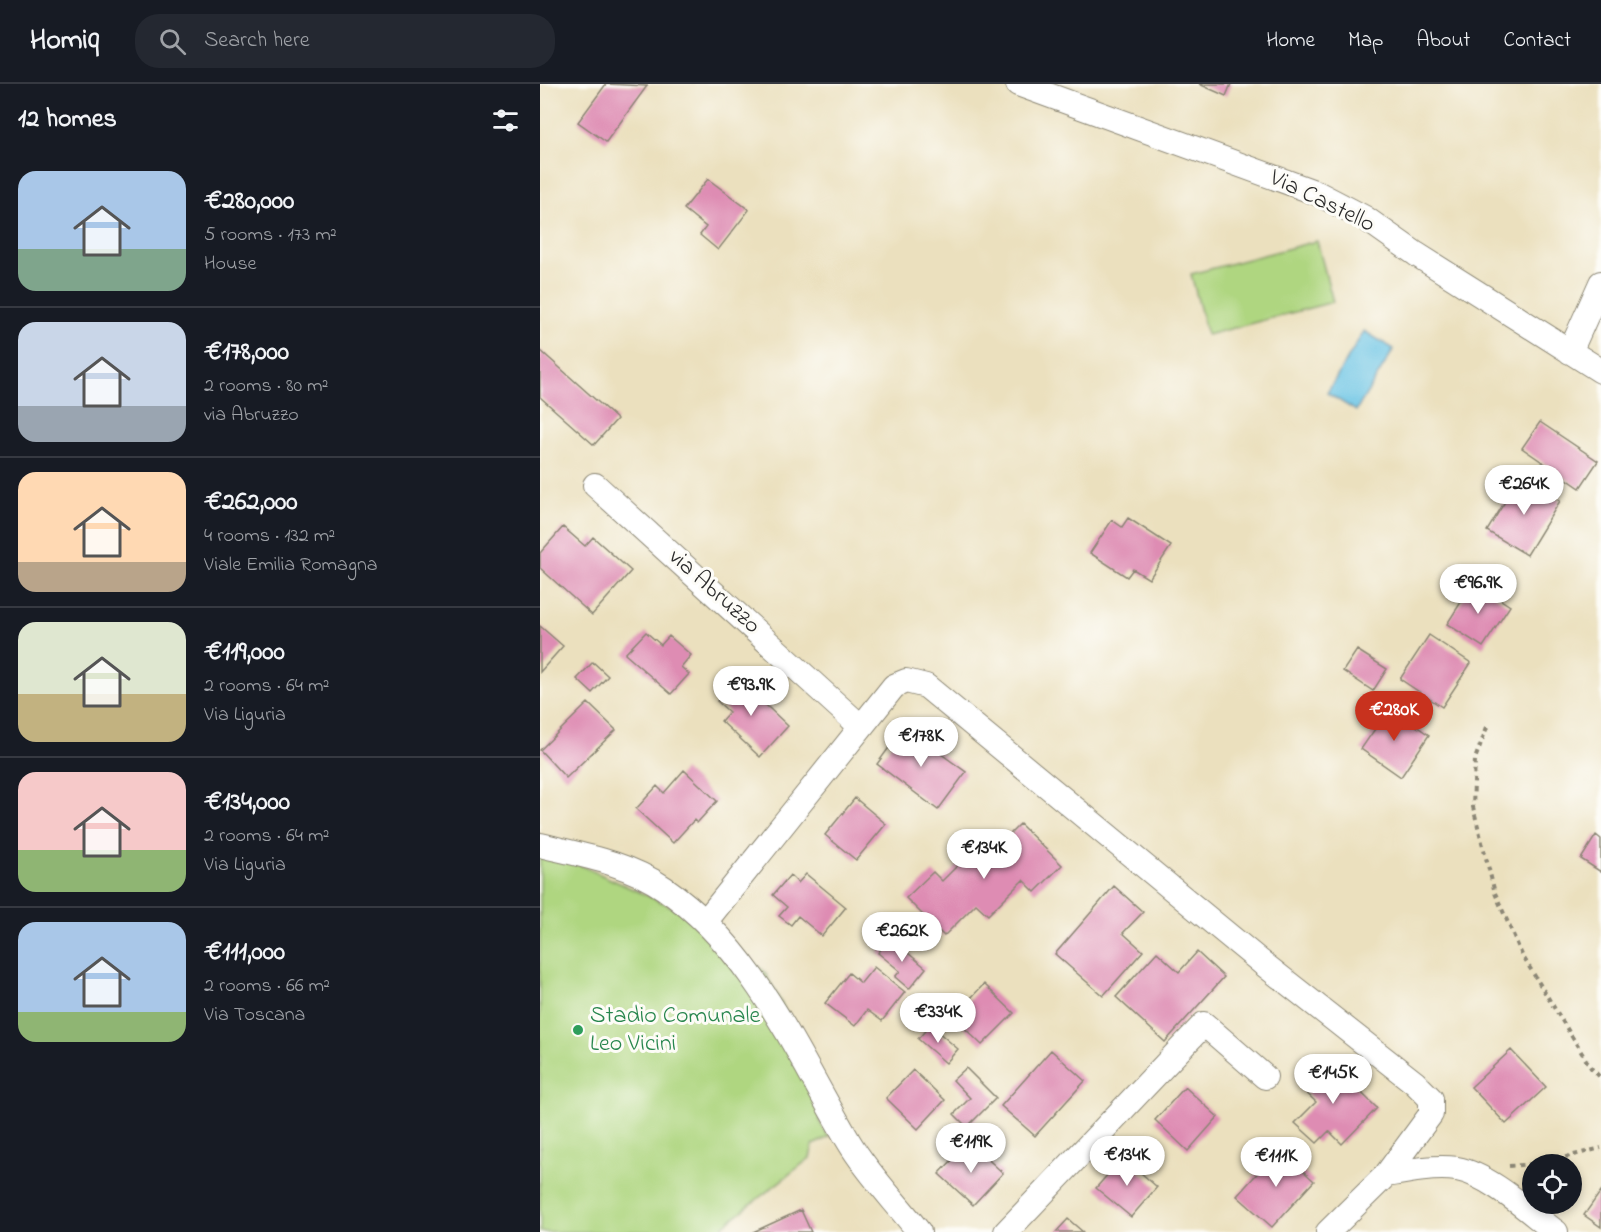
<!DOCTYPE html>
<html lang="en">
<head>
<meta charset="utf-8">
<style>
	:root { --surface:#171b24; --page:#242831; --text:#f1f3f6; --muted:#9ea1a6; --line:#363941; --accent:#c8321e }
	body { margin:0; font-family:"Indie Flower",sans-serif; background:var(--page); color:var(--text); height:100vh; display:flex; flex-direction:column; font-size:22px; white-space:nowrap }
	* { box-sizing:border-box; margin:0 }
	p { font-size:20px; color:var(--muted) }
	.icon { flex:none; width:33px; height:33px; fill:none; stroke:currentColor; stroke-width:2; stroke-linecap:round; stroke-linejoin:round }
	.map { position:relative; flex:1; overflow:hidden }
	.drawer { display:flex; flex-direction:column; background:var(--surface); width:540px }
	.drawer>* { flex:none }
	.tools { position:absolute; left:982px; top:1070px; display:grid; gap:12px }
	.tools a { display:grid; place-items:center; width:60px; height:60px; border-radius:50%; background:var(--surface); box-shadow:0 3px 9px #0003; font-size:30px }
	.price { position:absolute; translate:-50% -51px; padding:0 14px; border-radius:21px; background:#fff; color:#222; font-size:20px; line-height:39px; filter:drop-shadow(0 2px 3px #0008) }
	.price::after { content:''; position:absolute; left:50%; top:36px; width:18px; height:14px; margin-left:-9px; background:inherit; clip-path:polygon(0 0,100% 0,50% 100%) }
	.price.on { background:var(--accent); color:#fff }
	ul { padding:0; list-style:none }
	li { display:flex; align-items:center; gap:18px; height:150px; padding:0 18px }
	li+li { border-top:2px solid var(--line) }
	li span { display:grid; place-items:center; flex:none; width:168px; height:120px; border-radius:18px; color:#555 }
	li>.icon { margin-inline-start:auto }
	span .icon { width:72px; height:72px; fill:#fffc; stroke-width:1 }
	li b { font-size:26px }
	h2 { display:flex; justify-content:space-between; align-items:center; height:72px; padding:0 18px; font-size:26px }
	header { display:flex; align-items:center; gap:36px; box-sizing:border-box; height:84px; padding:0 30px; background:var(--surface); border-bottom:2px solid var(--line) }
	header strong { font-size:28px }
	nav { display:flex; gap:33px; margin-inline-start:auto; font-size:21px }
	.search { width:420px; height:54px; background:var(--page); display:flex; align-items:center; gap:15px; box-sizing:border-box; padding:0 21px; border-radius:24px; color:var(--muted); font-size:22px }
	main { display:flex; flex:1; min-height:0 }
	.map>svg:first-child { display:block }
	.green { fill:#afd680; stroke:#6d8056; stroke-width:1.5 }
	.water { fill:#66c2e4; stroke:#487688; stroke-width:1.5 }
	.building { fill:#de8cb3 }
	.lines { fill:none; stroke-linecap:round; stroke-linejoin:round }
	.minor-casing { stroke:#8b8674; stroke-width:26 }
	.path { stroke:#8b8674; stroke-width:4; stroke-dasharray:4.5 4.5; stroke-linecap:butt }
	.minor { stroke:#fff; stroke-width:24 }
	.leisure-dot { fill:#2e9e5b; stroke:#fdfcf7; stroke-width:2 }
	.labels { text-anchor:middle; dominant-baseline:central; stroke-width:6; stroke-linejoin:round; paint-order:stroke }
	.street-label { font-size:24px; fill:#2b2b2b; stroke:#fdfcf7 }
	.leisure-label { font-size:24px; fill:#27864d; stroke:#fdfcf7; text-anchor:start }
</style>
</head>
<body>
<header>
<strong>Homiq</strong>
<div class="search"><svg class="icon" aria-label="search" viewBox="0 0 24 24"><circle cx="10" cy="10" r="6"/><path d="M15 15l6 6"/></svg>Search here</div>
<nav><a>Home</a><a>Map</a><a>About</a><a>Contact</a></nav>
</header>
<main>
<section class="drawer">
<h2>12 homes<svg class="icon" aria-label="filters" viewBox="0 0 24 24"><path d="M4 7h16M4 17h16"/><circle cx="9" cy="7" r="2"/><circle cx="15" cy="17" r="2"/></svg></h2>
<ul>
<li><span style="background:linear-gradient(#a9c7e8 65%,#7fa58c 0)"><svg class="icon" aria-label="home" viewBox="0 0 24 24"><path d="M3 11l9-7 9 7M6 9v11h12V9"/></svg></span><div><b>€280,000</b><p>5 rooms · 173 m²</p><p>House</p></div></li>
<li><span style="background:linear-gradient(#c9d6e8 70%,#9aa5b1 0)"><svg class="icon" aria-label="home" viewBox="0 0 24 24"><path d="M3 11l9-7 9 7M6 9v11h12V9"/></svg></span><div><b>€178,000</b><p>2 rooms · 80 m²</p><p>via Abruzzo</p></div></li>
<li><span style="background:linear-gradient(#ffd9b3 75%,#b9a48a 0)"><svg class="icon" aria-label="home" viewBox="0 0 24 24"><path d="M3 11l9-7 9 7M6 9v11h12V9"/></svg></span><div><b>€262,000</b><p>4 rooms · 132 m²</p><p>Viale Emilia Romagna</p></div></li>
<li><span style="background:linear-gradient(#dfe7d0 60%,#c2b280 0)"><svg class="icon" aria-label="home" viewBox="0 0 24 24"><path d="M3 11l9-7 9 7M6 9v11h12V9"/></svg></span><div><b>€119,000</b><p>2 rooms · 64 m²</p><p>Via Liguria</p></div></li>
<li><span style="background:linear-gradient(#f6c9c9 65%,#8fb573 0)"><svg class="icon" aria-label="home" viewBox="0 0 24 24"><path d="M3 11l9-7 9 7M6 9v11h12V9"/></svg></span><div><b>€134,000</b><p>2 rooms · 64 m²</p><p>Via Liguria</p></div></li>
<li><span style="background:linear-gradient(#a9c7e8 75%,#8fb573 0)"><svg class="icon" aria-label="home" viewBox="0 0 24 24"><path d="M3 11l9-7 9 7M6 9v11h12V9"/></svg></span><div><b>€111,000</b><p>2 rooms · 66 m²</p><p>Via Toscana</p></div></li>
</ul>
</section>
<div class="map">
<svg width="1061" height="1148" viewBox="0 0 1061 1148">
	<rect width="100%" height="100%" fill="#fdfcf7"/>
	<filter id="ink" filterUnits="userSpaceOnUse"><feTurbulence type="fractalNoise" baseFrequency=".0167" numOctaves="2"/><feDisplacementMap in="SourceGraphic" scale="12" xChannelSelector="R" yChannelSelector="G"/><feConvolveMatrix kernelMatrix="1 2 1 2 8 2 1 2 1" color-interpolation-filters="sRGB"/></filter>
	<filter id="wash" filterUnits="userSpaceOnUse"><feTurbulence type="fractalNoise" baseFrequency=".008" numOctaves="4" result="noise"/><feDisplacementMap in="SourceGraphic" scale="24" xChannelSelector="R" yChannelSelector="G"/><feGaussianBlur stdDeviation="1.35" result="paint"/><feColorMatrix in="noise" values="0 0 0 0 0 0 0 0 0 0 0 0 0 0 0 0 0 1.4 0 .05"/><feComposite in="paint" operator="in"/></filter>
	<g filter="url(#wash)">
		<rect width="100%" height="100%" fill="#ebe0be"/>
		<path class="green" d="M777,157L793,218L667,251L651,190Z
			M0,763L161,836L225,888L287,1008L279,1037L289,1053L273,1061L270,1074L183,1142L184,1148H0Z"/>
		<path class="water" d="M824,247L854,265L816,327L787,309Z"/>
		<g id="blocks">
			<path class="building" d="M66,0L107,2L66,58L38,38Z
				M659,0H691L686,12Z
				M168,95L209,126L178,166L160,151L166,143L144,125Z
				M0,266L77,335L54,361L0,313Z
				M1000,338L1058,377L1040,404L982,364Z
				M980,393L1020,417L987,471L947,447Z
				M588,434L631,462L609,495L593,485L587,493L550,469L572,436L582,443Z
				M23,443L45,462L53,453L91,487L52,531L0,484V469Z
				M934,498L970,522L943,563L907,540Z
				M0,542L23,562L0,588Z
				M106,548L121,561L129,552L151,571L141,583L149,590L131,610L85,570Z
				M889,551L931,579L902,623L860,595Z
				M817,566L847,585L833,607L803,587Z
				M53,578L68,592L52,609L37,595Z
				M203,590L214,601L210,606L248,642L220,673L181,637L189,628L177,617Z
				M48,619L76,646L26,694L0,666Z
				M839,626L850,633L854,627L889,651L861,693L821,665L835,645L829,641Z
				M364,643L426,688L398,726L337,680Z
				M144,686L177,717L157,739L154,736L133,759L96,725L117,702L124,709Z
				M315,714L346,740L316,776L285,751Z
				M480,740L522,781L495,808L483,796L448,831L436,820L404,852L366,814L393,788L402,797L433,766L444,776Z
				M1056,751L1061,755V788L1041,775Z
				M266,790L306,823L282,852L258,832L251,841L239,832L247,823L233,811L250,791L258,799Z
				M574,802L603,828L583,849L603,867L563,912L515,870Z
				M350,854L386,884L369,905L355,893L360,887L338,869Z
				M617,868L639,888L657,868L684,893L625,958L576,913Z
				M334,883L365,908L342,937L327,926L315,942L285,919L309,889L321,899Z
				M444,900L474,929L442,961L413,933Z
				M390,941L418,965L406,979L378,955Z
				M511,966L545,997L495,1052L461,1022Z
				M971,966L1006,1003L966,1040L931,1003Z
				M786,974L837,1024L802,1060L789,1047L777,1059L755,1039L776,1018L759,1002Z
				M426,984L456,1014L427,1043L414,1030L430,1014L413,996Z
				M373,986L405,1016L378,1045L346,1014Z
				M645,1003L678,1033L648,1067L615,1036Z
				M429,1058L463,1089L433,1121L399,1090Z
				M739,1065L774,1097L732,1143L697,1112Z
				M583,1073L617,1103L591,1133L556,1104Z
				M1061,1107V1143L1044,1131Z
				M261,1126L271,1148H213Z
				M528,1135L543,1148H516Z"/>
		</g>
	</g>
	<g filter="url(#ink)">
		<use href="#blocks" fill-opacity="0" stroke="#8b8674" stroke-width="1.5"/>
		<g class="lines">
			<defs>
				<path id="minor" d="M478,0L777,109L825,134L876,170L1061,287
					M1030,268L1061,199
					M55,401L320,642
					M0,761C41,771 88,779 124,804C213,865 256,968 309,1058C328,1090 356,1118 379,1148
					M165,838L354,602L366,597L386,602L721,878L875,999L891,1015V1030L846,1091L788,1148
					M846,1091C868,1087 894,1082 917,1085C950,1091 989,1128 1016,1148
					M466,1148L664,940L725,993"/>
			</defs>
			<use href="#minor" class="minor-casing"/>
			<path class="path" d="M947,643L935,675L933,723L955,809L982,871L1051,984L1061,994
				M999,1080L1061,1064
				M969,1082L993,1080"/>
			<use href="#minor" class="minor"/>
		</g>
	</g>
	<circle class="leisure-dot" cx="38" cy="946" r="6"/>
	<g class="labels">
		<g class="street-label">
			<text transform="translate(782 118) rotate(26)">Via Castello</text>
			<text transform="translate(174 508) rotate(42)">via Abruzzo</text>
		</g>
		<g class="leisure-label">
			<text x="50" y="932">Stadio Comunale<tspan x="50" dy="28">Leo Vicini</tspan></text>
		</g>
	</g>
</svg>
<div class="tools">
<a><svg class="icon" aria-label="locate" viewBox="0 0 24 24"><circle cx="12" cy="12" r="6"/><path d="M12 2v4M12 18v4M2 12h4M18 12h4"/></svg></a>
</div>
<b class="price" style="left:984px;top:432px">€264K</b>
<b class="price" style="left:938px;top:531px">€96.9K</b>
<b class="price" style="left:211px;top:633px">€93.9K</b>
<b class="price on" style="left:854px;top:658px">€280K</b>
<b class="price" style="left:381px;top:684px">€178K</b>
<b class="price" style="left:444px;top:796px">€134K</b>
<b class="price" style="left:362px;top:879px">€262K</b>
<b class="price" style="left:398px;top:960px">€334K</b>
<b class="price" style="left:793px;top:1021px">€145K</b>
<b class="price" style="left:431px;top:1090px">€119K</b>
<b class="price" style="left:587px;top:1103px">€134K</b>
<b class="price" style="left:736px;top:1104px">€111K</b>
</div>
</main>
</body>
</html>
